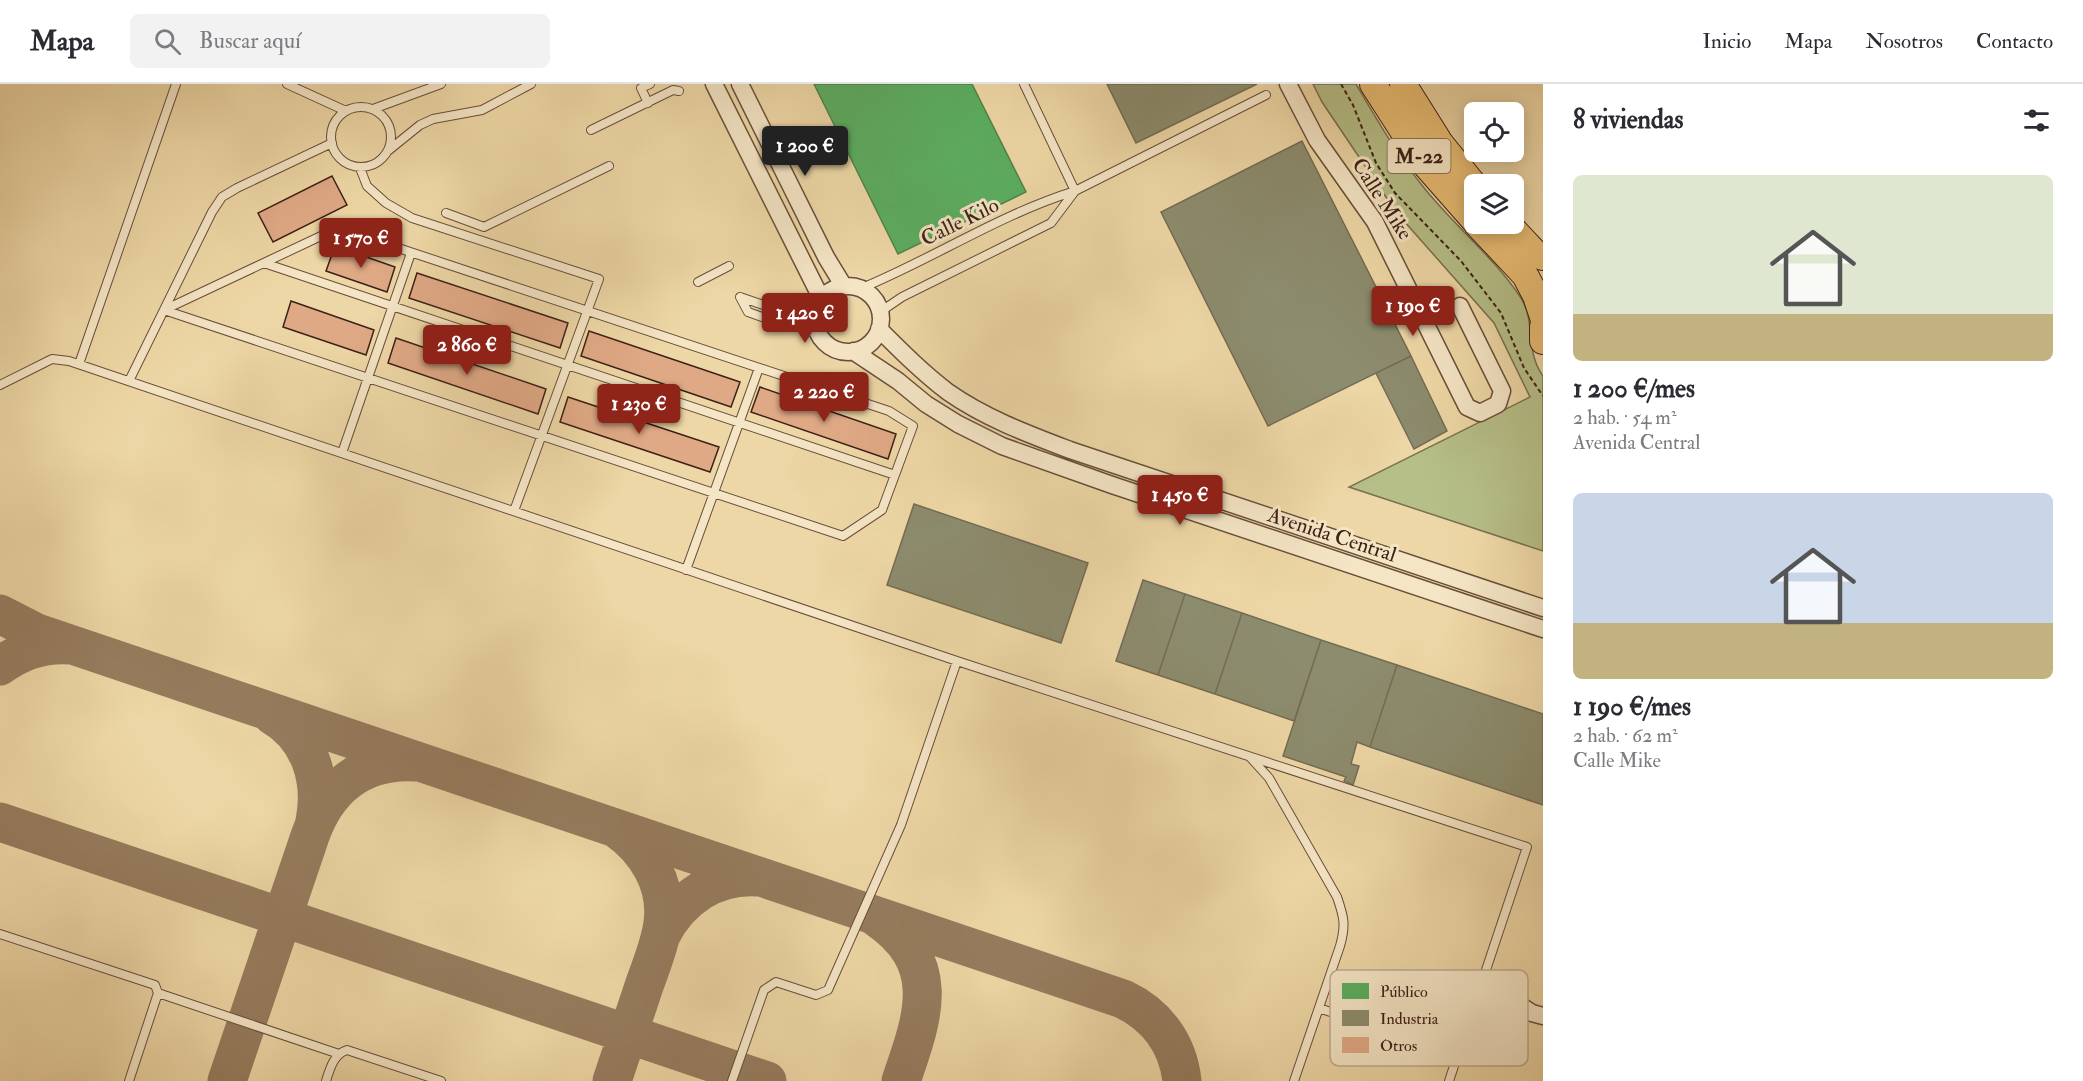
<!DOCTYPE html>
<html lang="es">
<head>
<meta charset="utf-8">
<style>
	:root { --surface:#fff; --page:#f2f2f3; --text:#2b2b33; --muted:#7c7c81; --line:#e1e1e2; --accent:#8f2418 }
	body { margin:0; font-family:"IM FELL Double Pica",serif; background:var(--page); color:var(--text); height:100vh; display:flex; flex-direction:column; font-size:22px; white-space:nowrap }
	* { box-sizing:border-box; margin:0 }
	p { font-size:20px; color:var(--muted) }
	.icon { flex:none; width:33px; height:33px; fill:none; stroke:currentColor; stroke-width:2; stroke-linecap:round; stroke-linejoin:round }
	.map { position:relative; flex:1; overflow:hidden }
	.panel { display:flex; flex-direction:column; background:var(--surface); width:540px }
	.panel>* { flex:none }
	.tools { position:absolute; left:1464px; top:18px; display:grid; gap:12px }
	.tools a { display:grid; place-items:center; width:60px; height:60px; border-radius:9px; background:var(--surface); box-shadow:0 3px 15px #0003; font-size:30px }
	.price { position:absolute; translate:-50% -51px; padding:0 14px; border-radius:6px; background:var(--accent); color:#fff; font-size:20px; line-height:39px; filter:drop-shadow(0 2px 3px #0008) }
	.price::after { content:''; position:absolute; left:50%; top:36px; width:18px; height:14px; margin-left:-9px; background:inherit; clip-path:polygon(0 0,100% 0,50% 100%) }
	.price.on { background:#222; color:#fff }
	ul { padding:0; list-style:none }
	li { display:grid; align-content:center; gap:12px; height:318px; padding:0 30px }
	li span { display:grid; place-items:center; height:186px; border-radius:9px; color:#555 }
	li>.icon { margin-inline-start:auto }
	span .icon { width:108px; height:108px; fill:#fffc; stroke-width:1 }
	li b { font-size:26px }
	h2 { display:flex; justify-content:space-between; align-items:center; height:72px; padding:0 30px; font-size:26px }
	header { display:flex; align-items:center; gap:36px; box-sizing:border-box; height:84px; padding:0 30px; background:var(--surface); border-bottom:2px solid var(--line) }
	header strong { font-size:28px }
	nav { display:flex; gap:33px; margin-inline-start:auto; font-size:21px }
	.search { width:420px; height:54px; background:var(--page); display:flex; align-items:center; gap:15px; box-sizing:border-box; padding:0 21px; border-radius:9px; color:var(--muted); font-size:22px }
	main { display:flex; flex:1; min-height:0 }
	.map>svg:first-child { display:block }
	.green { fill:#b6bf88; stroke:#7a7050; stroke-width:1.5 }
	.public { fill:#5aae61; stroke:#51844b; stroke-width:1.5 }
	.industry { fill:#8c8c6e; stroke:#746c54; stroke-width:1.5 }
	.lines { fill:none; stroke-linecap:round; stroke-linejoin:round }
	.taxiway { stroke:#967c5e; stroke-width:39 }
	.building { fill:#e0a986; stroke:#3d2117; stroke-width:1.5 }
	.lane-casing { stroke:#694e3b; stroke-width:10 }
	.street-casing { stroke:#694e3b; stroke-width:19 }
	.primary-casing { stroke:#3d2117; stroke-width:28 }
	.path { stroke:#3d2117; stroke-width:2; stroke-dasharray:4.5 3; stroke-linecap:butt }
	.lane { stroke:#f4e5c5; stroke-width:8 }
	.street { stroke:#f4e5c5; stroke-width:16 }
	.primary { stroke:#e7bc73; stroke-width:26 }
	.labels { text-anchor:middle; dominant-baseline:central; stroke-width:6; stroke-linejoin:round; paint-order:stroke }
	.shield { fill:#f4e5c5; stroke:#745c4b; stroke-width:1.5 }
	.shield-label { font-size:20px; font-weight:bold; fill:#3d2117 }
	.street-label { font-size:21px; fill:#3d2117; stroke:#f4e5c5 }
	.key { fill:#f4e5c5; stroke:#bdaa91; stroke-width:1.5 }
	.key-label { font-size:16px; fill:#3d2117 }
</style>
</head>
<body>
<header>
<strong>Mapa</strong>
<div class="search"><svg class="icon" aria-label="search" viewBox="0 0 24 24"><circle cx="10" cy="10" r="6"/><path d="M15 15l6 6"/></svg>Buscar aquí</div>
<nav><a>Inicio</a><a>Mapa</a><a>Nosotros</a><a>Contacto</a></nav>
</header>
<main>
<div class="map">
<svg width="1543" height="997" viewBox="0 0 1543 997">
	<rect width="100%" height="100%" fill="#eed7a6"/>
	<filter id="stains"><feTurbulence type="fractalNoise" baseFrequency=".00333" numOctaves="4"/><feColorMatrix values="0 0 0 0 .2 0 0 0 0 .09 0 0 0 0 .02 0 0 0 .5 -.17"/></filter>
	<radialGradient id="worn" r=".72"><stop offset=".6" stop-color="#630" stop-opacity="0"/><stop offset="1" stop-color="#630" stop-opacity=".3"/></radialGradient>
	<path class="green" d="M1313,0H1356C1376,34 1396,69 1421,100C1452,140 1493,172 1521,214C1536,238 1525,268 1543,292V467L1349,403L1530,313L1494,239L1396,128L1322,18Z"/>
	<path class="public" d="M814,0H972L1026,108L898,170Z"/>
	<path class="industry" d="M1107,0H1257L1136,59Z
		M1302,57L1411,272L1268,342L1161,128Z
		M1411,272L1447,347L1414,365L1376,289Z
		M914,420L1088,479L1061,559L887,501Z
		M1143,496L1185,510L1158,591L1116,577Z
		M1185,510L1242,529L1215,610L1158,591Z
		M1242,529L1321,556L1294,637L1215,610Z
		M1321,556L1397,581L1370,663L1357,658L1351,680L1359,682L1353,701L1344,697L1346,693L1283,672Z
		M1397,581L1543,630V721L1370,663Z"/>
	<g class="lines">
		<path class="taxiway" d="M0,530L37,549L1123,915C1157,931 1178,960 1182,997
			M0,582C20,567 45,559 71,561
			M272,631C310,653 323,696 315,737
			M0,738L767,997
			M876,833C944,879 923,933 901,997
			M661,851C680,814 715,790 758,793
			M227,997L310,752C327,704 361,675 415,678
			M612,997C622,966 633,936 643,905C650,884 660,862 663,839C668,801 647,766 617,745"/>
	</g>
	<path class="building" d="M332,92L347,121L273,158L258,129Z
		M335,162L395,183L387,208L326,187Z
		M417,189L568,239L560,264L409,214Z
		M291,217L374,246L366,271L283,243Z
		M589,247L740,298L731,323L581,272Z
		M396,254L546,305L538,330L388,279Z
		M760,303L896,350L888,375L751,328Z
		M568,313L719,363L710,388L560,338Z"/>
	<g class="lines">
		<defs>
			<path id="lane" d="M287,0L346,27
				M1024,0L1075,107L1266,11
				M648,19L641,4L650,0
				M331 53a30 30 0 1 1 60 0a30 30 0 1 1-60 0Z
				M373,25L441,0
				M591,46L673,6L679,7
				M389,66L420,41L433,35L482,26L531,0
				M360,84L367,102L386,119L412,134L599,195L514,427
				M446,129L484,143L609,82
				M338,144L889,327L913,342L882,426L843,452L164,226Z
				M264,179L895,391
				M698,198L729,182
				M862,204C934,174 1001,130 1075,107L1051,139L902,213L880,228
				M740,213L792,231L815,228
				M740,213L748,228L782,240L792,231
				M79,280L176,0
				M129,297L212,128L222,113L237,104L332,59
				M0,301L52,275L69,277L957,577L1527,763L1449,997
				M342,369L411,169
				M686,486L759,284
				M1250,673L1269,694L1337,813C1344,833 1346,841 1340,862L1294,997
				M0,850L155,901L158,909L129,997
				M158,909L339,970
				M1319,924L1457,972
				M326,997C330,984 334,970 347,966L441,997
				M732,997L764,906L776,898L816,911L828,906L901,741L957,577"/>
			<path id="street" d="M714,0L821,214
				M740,0L826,173L843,201
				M1288,0L1317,56L1375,138L1467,323L1480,329L1498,320L1502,307L1460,222
				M815 235a33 33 0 1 1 66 0a33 33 0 1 1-66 0Z
				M879,245C901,267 923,289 948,308C985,334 1028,350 1070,366L1543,524
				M853,267L898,297L926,320L958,340L1002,362L1112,401L1543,545
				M1518,920L1532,929L1543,932"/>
			<path id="primary" d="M1373,0L1423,78L1474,136
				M1403,0L1440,59L1474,101
				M1477,140L1525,191L1536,212L1543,233
				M1508,140L1535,169L1543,173
				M1543,243V257"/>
		</defs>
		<use href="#lane" class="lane-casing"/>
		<use href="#street" class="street-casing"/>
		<use href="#primary" class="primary-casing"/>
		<path class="path" d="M1341,0L1353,21L1376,79L1395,109L1461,177L1501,229L1524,284L1543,312"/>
		<use href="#lane" class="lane"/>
		<use href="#street" class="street"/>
		<use href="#primary" class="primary"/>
	</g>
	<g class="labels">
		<rect class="shield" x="1387.5" y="55" width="63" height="34" rx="4.5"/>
		<g class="shield-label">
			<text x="1419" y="72">M-22</text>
		</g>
		<g class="street-label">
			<text transform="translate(1382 115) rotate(57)">Calle Mike</text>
			<text transform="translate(960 138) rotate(-26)">Calle Kilo</text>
			<text transform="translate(1332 451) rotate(18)">Avenida Central</text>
		</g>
	</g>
	<rect x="1330" y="886" width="198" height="96" rx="9" class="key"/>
	<rect x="1342" y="899" width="27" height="16" fill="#5aae61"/>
	<rect x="1342" y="926" width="27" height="16" fill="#8c8c6e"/>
	<rect x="1342" y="953" width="27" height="16" fill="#e0a986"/>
	<g class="key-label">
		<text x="1380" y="913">Público</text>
		<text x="1380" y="940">Industria</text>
		<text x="1380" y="967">Otros</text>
	</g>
	<rect width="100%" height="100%" filter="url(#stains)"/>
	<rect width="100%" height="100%" fill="url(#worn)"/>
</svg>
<div class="tools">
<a><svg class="icon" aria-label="locate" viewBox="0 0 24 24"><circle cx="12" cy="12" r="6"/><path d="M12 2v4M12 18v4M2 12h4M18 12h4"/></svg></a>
<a><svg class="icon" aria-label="layers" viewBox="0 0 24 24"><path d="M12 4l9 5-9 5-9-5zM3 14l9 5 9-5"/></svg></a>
</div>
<b class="price on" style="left:805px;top:93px">1 200 €</b>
<b class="price" style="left:361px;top:185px">1 570 €</b>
<b class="price" style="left:1413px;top:253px">1 190 €</b>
<b class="price" style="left:805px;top:260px">1 420 €</b>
<b class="price" style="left:467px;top:292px">2 860 €</b>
<b class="price" style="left:824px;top:339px">2 220 €</b>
<b class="price" style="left:639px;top:351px">1 230 €</b>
<b class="price" style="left:1180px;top:442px">1 450 €</b>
</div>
<section class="panel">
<h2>8 viviendas<svg class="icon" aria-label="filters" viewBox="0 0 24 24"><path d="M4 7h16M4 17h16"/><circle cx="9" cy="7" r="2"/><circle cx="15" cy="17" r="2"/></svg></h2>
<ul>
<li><span style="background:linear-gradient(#dfe7d0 75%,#c2b280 0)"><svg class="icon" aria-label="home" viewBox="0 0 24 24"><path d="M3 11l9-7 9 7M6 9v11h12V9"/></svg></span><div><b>1 200 €/mes</b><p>2 hab. · 54 m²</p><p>Avenida Central</p></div></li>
<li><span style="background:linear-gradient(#c9d6e8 70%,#c2b280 0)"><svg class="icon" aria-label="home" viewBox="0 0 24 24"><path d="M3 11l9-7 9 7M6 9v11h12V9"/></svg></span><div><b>1 190 €/mes</b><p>2 hab. · 62 m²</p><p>Calle Mike</p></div></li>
</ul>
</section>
</main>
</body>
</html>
